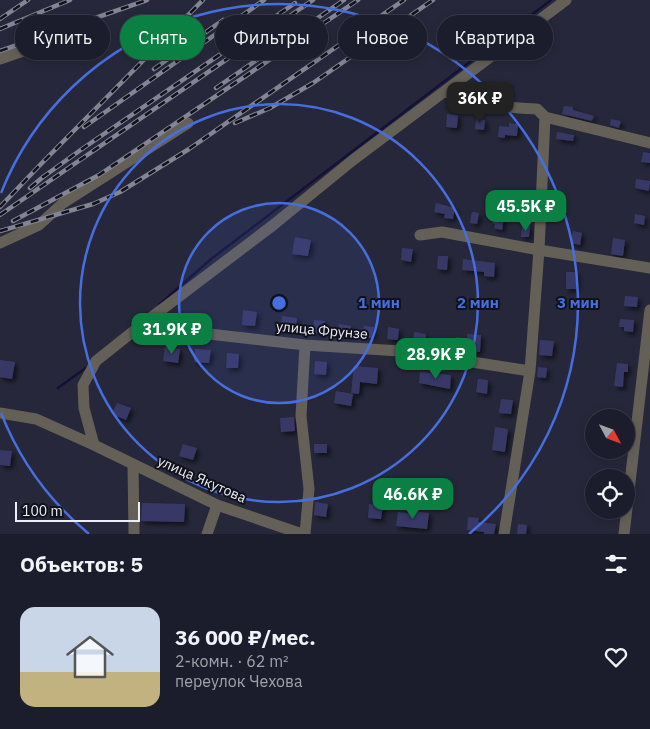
<!DOCTYPE html>
<html lang="ru">
<head>
<meta charset="utf-8">
<style>
	:root { --surface:#1c1d2c; --page:#292a38; --text:#f1f3f6; --muted:#a0a2a9; --line:#3a3b48; --accent:#0b8043 }
	body { margin:0; font-family:"IBM Plex Sans",sans-serif; background:var(--page); color:var(--text); height:100vh; display:flex; flex-direction:column; font-size:19px; white-space:nowrap }
	* { box-sizing:border-box; margin:0 }
	p { font-size:16px; color:var(--muted) }
	.icon { flex:none; width:28px; height:28px; fill:none; stroke:currentColor; stroke-width:2; stroke-linecap:round; stroke-linejoin:round }
	.map { position:relative; height:534px; overflow:hidden }
	.details { display:flex; flex-direction:column; background:var(--surface); flex:1 }
	.details>* { flex:none }
	.banner { position:absolute; left:15px; top:15px; width:620px; height:45px; display:flex; gap:10px }
	.needle { width:32px; rotate:131deg }
	.controls { position:absolute; left:585px; top:409px; display:grid; gap:10px }
	.controls a { display:grid; place-items:center; width:50px; height:50px; border-radius:50%; background:var(--surface); box-shadow:0 2px 8px #0003,0 0 0 1px var(--line); font-size:25px }
	.scale { position:absolute; left:15px; bottom:12px; width:125px; box-sizing:border-box; padding-left:5px; border:2px solid #ecedfa; border-top:0; font-size:14px; line-height:18px; white-space:nowrap; color:#ecedfa; -webkit-text-stroke:4px #11111a; paint-order:stroke }
	.price { position:absolute; translate:-50% -42px; padding:0 11px; border-radius:10px; background:var(--accent); color:#fff; font-size:16px; line-height:32px; filter:drop-shadow(0 1px 2px #0008) }
	.price::after { content:''; position:absolute; left:50%; top:30px; width:15px; height:11px; margin-left:-8px; background:inherit; clip-path:polygon(0 0,100% 0,50% 100%) }
	.price.selected { background:#222; color:#fff }
	ul { padding:0; list-style:none }
	li { display:flex; align-items:center; gap:15px; height:125px; padding:0 20px }
	li+li { border-top:1px solid var(--line) }
	li span { display:grid; place-items:center; flex:none; width:140px; height:100px; border-radius:15px; color:#555 }
	li>.icon { margin-inline-start:auto }
	span .icon { width:60px; height:60px; fill:#fffc; stroke-width:1 }
	li b { font-size:21px }
	h2 { display:flex; justify-content:space-between; align-items:center; height:60px; padding:0 20px; font-size:21px }
	.tag { padding:0 18px; border-radius:22px; background:var(--surface); box-shadow:0 2px 8px #0003,0 0 0 1px var(--line); font-size:18px; line-height:45px }
	.tag.selected { background:var(--accent); color:#fff }
	.map>svg:first-child { display:block }
	.lines { fill:none; stroke-linecap:round; stroke-linejoin:round }
	.stream { stroke:#141039; stroke-width:2.5 }
	.building { fill:#393966; filter:url(#shadow) }
	.minor { stroke:#656057; stroke-width:11 }
	.rail-casing { stroke:#838494; stroke-width:4.5 }
	.rail { stroke:#11111a; stroke-width:2.5; stroke-dasharray:8; stroke-linecap:butt }
	.ring { fill:none; stroke:#466edf; stroke-width:2.5 }
	.labels { text-anchor:middle; dominant-baseline:central; stroke-width:4; stroke-linejoin:round; paint-order:stroke }
	.street-label { font-size:14px; fill:#ecedfa; stroke:#11111a }
	.centre { fill:#466edf; stroke:#11111a; stroke-width:2.5 }
	.ring-label { font-size:15px; text-anchor:middle; font-weight:bold; fill:#466edf; stroke:#11111a; stroke-width:4; stroke-linejoin:round; paint-order:stroke }
</style>
</head>
<body>
<div class="map">
<svg width="650" height="534" viewBox="0 0 650 534">
	<defs>
		<filter id="shadow"><feDropShadow dx="3" dy="3" stdDeviation="2.5" flood-color="#0009"/></filter>
	</defs>
	<rect width="100%" height="100%" fill="#26273a"/>
	<g class="lines">
		<path class="stream" d="M159,305L211,259L551,0
			M58,388L87,367"/>
	</g>
	<path class="building" d="M498,85L507,86L506,99L496,98Z
		M564,106L573,107V110L594,116L592,121L562,114Z
		M447,114L458,115L457,128L446,127Z
		M476,119L485,120L484,130L475,129Z
		M611,119L621,121L619,128L610,125Z
		M509,123L518,124L517,136L505,135V138L498,137L499,126L509,127Z
		M557,132L574,135L573,141L556,139Z
		M643,152L650,153V163L641,162Z
		M636,179L650,181L649,191L635,188Z
		M436,203L455,208L453,219L444,218L445,214L434,212Z
		M472,212L479,213L477,224L470,223Z
		M635,214L645,216L644,225L634,223Z
		M493,216L504,218L502,230L494,228L495,224L492,223Z
		M522,226H530L529,237H521Z
		M573,231L582,233L580,245L571,243Z
		M295,237L311,240L308,256L292,254Z
		M613,238L625,240L623,256L611,254Z
		M402,248L413,249L411,262L401,260Z
		M438,256H448L447,270L437,269Z
		M463,259L495,263L494,277L484,276V272L462,270Z
		M566,272H577L576,289H566Z
		M625,296L638,297L637,307L624,306Z
		M243,310L257,312L255,326L242,325Z
		M282,316L297,318L296,331L280,330Z
		M620,319L634,320L633,332L624,331V327H619Z
		M314,320L325,321L324,334L313,333Z
		M339,324L351,326L350,336L338,335Z
		M364,326L374,327L372,338L362,337Z
		M388,327L399,329L398,340L387,339Z
		M414,332L426,334L425,345L413,344Z
		M467,334L481,335L480,352L465,351L466,348L455,347L456,337L467,338Z
		M540,340L554,341L552,356L539,355Z
		M165,347L180,349L178,363L163,361Z
		M195,349L211,350L209,363L194,362Z
		M227,353L239,354L238,368H226Z
		M0,360L15,362L12,379L0,377Z
		M315,361L327,362L326,375L314,374Z
		M617,363L628,364V372H624L623,387L614,386Z
		M354,366L378,368L377,384L360,382L359,394L351,393Z
		M538,367L547,368L546,378L537,377Z
		M420,372L451,375L450,389L419,383Z
		M478,379L488,380L487,394L476,392Z
		M336,391L353,394L351,406L334,403Z
		M501,399L513,400L511,414L499,413Z
		M117,403L131,408L126,420L112,414Z
		M294,417L295,431L281,432L280,418Z
		M495,427L508,429L505,452L492,450Z
		M183,444L197,448L193,460L179,456Z
		M314,444H327V453H314Z
		M0,450L12,451L10,466L0,465Z
		M315,502L328,504L326,517L314,515Z
		M142,503L185,504L184,522L141,521Z
		M369,504L383,505L381,519L368,518Z
		M415,511L429,513L427,529L396,526L398,512L414,514Z
		M468,517L479,518L478,522L496,524L494,534H484V532L467,530Z
		M518,524L527,525L526,534H517Z"/>
	<g class="lines">
		<path class="minor" d="M0,59L61,38
			M445,92C474,104 506,108 537,109L545,117L650,143
			M420,235L442,232L539,250L650,268
			M0,243L39,225L63,203L188,123
			M140,326L305,345L400,351L530,371
			M0,413L36,419L94,445L217,505L302,534
			M94,445L84,408L83,385L96,361L140,326L272,226L353,160L566,0
			M133,464L134,533
			M207,534L217,505
			M305,534L309,489L301,416L305,345
			M504,534L530,371L539,250L545,117
			M624,534L650,310"/>
		<defs>
			<path id="rail" d="M0,19L28,0
				M0,29L70,0
				M0,51L147,0
				M154,69L223,20
				M216,88L344,0
				M235,123L270,108L313,83L433,0
				M84,127L264,0
				M30,188L43,177L82,149L295,3
				M0,207L39,166L203,0
				M0,215L313,0
				M13,221L99,175L358,0
				M0,231L93,204L120,192L189,149L404,0"/>
		</defs>
		<use href="#rail" class="rail-casing"/>
		<use href="#rail" class="rail"/>
	</g>
	<circle cx="279" cy="303" r="100" fill="#466edf" fill-opacity=".12"/>
	<g class="ring">
		<circle cx="279" cy="303" r="100"/>
		<circle cx="279" cy="303" r="199"/>
		<path d="M89 534A299 299 0 0 1 1 413M1 193A299 299 0 1 1 469 534"/>
	</g>
	<g class="labels">
		<g class="street-label">
			<text transform="translate(322 330) rotate(5)">улица Фрунзе</text>
			<text transform="translate(202 479) rotate(24)">улица Якутова</text>
		</g>
	</g>
	<circle cx="279" cy="303" r="8" class="centre"/>
	<g class="ring-label">
		<text x="379" y="308">1 мин</text>
		<text x="478" y="308">2 мин</text>
		<text x="578" y="308">3 мин</text>
	</g>
</svg>
<div class="controls">
<a><svg class="needle" viewBox="-14 -14 28 28"><path d="M0-13l5 13h-10z" fill="#e53935"/><path d="M0 13l5-13h-10z" fill="#a0a2a9"/></svg></a>
<a><svg class="icon" aria-label="locate" viewBox="0 0 24 24"><circle cx="12" cy="12" r="6"/><path d="M12 2v4M12 18v4M2 12h4M18 12h4"/></svg></a>
</div>
<div class="scale">100 m</div>
<b class="price selected" style="left:480px;top:124px">36K ₽</b>
<b class="price" style="left:526px;top:232px">45.5K ₽</b>
<b class="price" style="left:172px;top:355px">31.9K ₽</b>
<b class="price" style="left:436px;top:380px">28.9K ₽</b>
<b class="price" style="left:413px;top:520px">46.6K ₽</b>
<div class="banner">
<a class="tag">Купить</a>
<a class="tag selected">Снять</a>
<a class="tag">Фильтры</a>
<a class="tag">Новое</a>
<a class="tag">Квартира</a>
</div>
</div>
<section class="details">
<h2>Объектов: 5<svg class="icon" aria-label="filters" viewBox="0 0 24 24"><path d="M4 7h16M4 17h16"/><circle cx="9" cy="7" r="2"/><circle cx="15" cy="17" r="2"/></svg></h2>
<ul>
<li><span style="background:linear-gradient(#c9d6e8 65%,#c2b280 0)"><svg class="icon" aria-label="home" viewBox="0 0 24 24"><path d="M3 11l9-7 9 7M6 9v11h12V9"/></svg></span><div><b>36 000 ₽/мес.</b><p>2-комн. · 62 m²</p><p>переулок Чехова</p></div><svg class="icon" aria-label="heart" viewBox="0 0 24 24"><path d="M12 20l-8-8c-3-5 5-10 8-4 3-6 11-1 8 4z"/></svg></li>
</ul>
</section>
</body>
</html>
